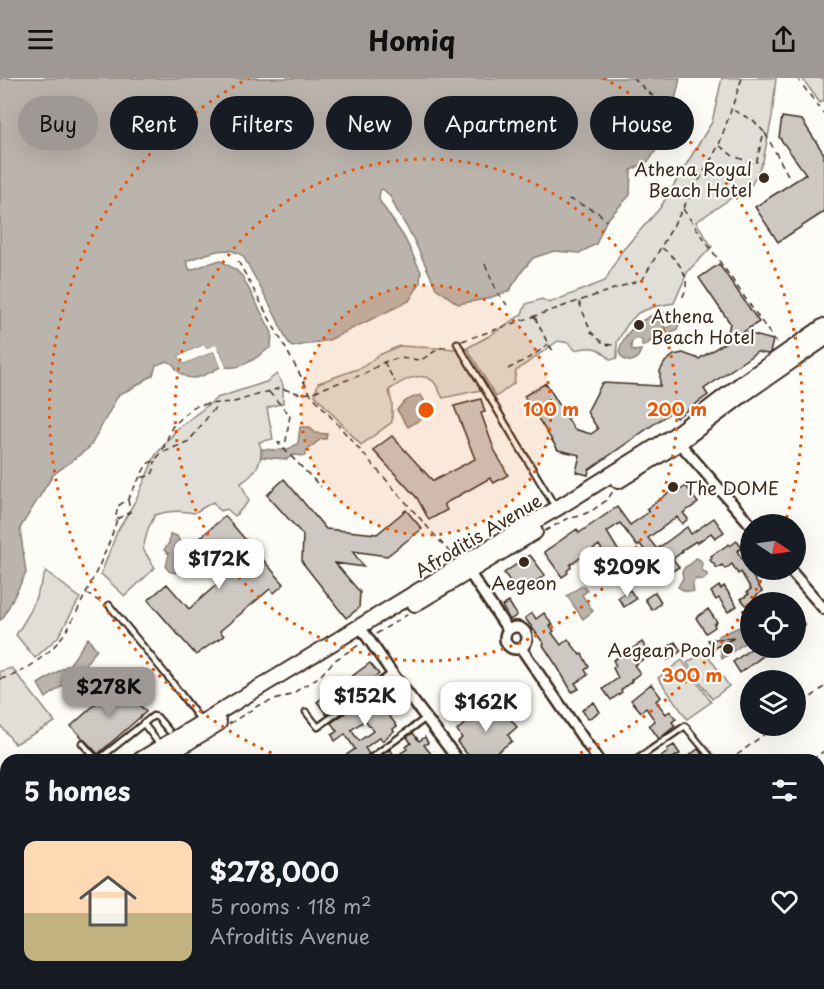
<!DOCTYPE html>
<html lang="en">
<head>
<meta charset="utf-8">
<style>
	:root { --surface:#171b24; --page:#242831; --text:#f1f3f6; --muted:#9ea1a6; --accent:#9f9995 }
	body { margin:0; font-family:"Playpen Sans",sans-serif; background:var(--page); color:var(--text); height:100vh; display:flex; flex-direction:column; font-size:22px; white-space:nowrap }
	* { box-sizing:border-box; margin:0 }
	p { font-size:20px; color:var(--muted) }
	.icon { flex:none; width:33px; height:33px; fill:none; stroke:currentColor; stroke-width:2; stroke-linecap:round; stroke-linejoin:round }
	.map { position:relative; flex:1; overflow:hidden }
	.side { position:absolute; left:0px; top:676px; width:825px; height:236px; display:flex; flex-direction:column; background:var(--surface); border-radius:18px 18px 0 0; box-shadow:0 6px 24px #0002 }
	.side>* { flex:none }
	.guide { position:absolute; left:18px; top:18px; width:789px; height:54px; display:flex; gap:12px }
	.needle { width:39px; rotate:103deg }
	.tools { position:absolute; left:740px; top:436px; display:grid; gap:12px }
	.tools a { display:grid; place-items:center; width:66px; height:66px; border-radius:50%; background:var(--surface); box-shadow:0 6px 24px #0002; font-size:30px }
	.price { position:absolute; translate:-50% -51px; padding:0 14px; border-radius:12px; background:#fff; color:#222; font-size:20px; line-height:39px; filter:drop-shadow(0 2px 3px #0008) }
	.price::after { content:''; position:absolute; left:50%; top:36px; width:18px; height:14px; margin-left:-9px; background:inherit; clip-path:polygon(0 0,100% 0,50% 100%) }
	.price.active { background:var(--accent); color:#111 }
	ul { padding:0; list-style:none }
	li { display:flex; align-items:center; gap:18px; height:150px; padding:0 24px }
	li span { display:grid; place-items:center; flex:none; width:168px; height:120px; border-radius:12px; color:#555 }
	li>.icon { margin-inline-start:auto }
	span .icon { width:72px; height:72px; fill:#fffc; stroke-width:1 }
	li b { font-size:26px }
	h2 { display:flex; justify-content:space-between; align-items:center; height:72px; padding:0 24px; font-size:26px }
	.pill { padding:0 21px; border-radius:27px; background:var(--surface); box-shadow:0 6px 24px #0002; font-size:21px; line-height:54px }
	.pill.active { background:var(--accent); color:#111 }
	header { display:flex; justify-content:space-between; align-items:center; height:78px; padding:0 24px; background:var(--accent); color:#111; font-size:27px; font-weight:700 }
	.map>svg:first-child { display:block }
	.green { fill:#e1ded7; stroke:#8e847a; stroke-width:1.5 }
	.water { fill:#bbb4ad; stroke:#887d74; stroke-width:1.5 }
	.pier { fill:#fdfcf7 }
	.building { fill:#cdc8c2; stroke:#3b2a1e; stroke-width:1.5 }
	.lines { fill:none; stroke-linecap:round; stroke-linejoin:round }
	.service-casing { stroke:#3b2a1e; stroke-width:9 }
	.minor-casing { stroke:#3b2a1e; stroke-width:14 }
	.secondary-casing { stroke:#3b2a1e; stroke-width:18 }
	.path { stroke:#3b2a1e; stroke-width:1.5; stroke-dasharray:6 4.5; stroke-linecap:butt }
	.service { stroke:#fdfcf7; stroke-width:4.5 }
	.minor { stroke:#fdfcf7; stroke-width:9 }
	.secondary { stroke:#fdfcf7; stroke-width:14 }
	.ring { fill:none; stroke:#e8590c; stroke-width:3; stroke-dasharray:3 6 }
	.poi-dot { fill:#3b2a1e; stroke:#fdfcf7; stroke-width:2 }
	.labels { text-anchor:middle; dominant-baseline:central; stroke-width:4.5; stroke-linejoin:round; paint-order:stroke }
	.poi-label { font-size:18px; fill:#3b2a1e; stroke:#fdfcf7; text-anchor:end }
	.street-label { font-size:18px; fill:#3b2a1e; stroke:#fdfcf7 }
	.centre { fill:#e8590c; stroke:#fdfcf7; stroke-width:3 }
	.ring-label { font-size:18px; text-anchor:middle; font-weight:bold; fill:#e8590c; stroke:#fdfcf7; stroke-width:4.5; stroke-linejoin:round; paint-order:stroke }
</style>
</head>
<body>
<header><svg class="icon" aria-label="menu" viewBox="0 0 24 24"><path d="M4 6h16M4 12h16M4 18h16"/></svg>Homiq<svg class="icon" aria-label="share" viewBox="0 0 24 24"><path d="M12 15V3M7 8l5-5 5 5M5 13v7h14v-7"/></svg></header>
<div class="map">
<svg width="824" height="911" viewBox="0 0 824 911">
	<rect width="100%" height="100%" fill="#fdfcf7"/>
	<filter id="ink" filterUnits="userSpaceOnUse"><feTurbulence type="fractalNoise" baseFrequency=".0167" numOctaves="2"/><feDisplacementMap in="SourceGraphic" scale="12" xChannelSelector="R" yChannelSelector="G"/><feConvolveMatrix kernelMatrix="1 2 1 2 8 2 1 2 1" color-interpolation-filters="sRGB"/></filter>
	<g filter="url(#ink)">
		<path class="green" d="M722,0H776L772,39L763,83L752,106L696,144L712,169L688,193L674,225L653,229L638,235L627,247L617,264V280L611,282C597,268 593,268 575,272L569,265L558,263L516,293L514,305L496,319L467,270L489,258L522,236L526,226L542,221L549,225L605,203L621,174L660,130L712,44Z
			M802,0H824V22L820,25Z
			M399,268L457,271L481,312L443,320C440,315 437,307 433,303C418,292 401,304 389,312L392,326V344L361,367L315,317L318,305L363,289L377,278Z
			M277,296L283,307V325L267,330L273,361L259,364C266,380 255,397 241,405L249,423L235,438L227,431L220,433L213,424L194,435C180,432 169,432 155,437L148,451L143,471L155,490L125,518L101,496L117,454L137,420L155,378L177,351L217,320L266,304Z
			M46,493L80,520L58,559L35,580L16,557L30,534Z
			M705,573L729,608L712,621L687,585Z
			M682,582L711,624L687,641L658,600Z
			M12,590L55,644L15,666L0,647V593Z
			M148,906H197L190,911H152Z"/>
		<path class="water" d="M0,0H680L668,54L649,83L631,92L630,117L606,143L596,166L580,175L554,173L533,180L523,192L509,213L486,221L458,226L436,210L412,158L396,131L390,118L383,111L380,112L379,122L404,159L421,194L420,205L409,223L329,262L292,269L287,262L270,227L243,178C226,165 205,177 186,183L190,192L220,182L236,192L242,198L272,255L271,269C258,278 243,292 226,289L220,273L206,271L204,267L179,278L182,285H185L214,273L220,289C202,299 186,309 173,286L167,283L156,287L153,297L131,311L119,316L90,369L53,397L20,450L26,495L3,540L0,542Z
			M668,234C675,234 678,236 680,243L677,252C664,256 654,258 645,268H642V262L637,260L632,263L631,268L632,272L635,273L641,272C637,285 625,288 619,274C623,255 639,242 656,236L659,238L661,244L663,245L665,250L669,249L671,246V242L669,240H664L663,237V235Z
			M421,317L431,335L408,349L397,332C403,323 411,319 421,317Z
			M300,349H310L315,355L327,356L326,361H321L307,372L305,378L293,377L287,381L261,379L262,371C277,372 286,375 298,365Z
			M170,456L177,458L181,466L191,472L200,486L192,492L181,490L175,495L169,493L166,489L169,476L164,472L169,465Z
			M696,480C703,482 702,485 702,492L707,496V498L703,502L696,501C691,505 693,509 694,514L685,513L678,509L683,500L682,494L685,489L691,486Z
			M583,507L587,513L582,517L593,533L583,541L567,518Z
			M742,548L750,551V561L722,581L718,558Z
			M88,560L97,572L75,598L46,620L38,606L70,586Z"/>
		<path class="pier" d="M204,267L206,271L216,267L218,273H220L226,289H220L214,273L185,285H182L179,278Z"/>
		<path class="building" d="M782,39L802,42L824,76V134L778,164L755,129L806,96L779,59Z
			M719,186L759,244L743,254L773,262L770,275L768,276L757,274L704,311L708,317L676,340L671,334L589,392L588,397L576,394L580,377L558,372L524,318L546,305L574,351L591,356L598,351L587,334L602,305L660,308V293L665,284L674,277L683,275L699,281L726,264L730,245L699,200Z
			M481,321L485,334L481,335L494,371L508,397L494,405L490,400L444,426L447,432L429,442L417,420L373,372L392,358L433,403L475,381L454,328Z
			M284,401L326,451L377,456L406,432L422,451L387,478L352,473L364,489L335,485L360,514L359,530L346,540L302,484L303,457L267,417Z
			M686,408L698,425L683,435L688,441L682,446L677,439L648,460L657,471L687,449L691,456L714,440L724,454L715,460L711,455L697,465L696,463L682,472L683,473L673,481L679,489L660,501L655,494L659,491L640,466L637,468L620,445L607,454L630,492L619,499L599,467L570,487L571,489L567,493L568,495L562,499L544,474L577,451L579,455L617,429L630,447L649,434L646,431L677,409L679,413Z
			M225,438L284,506L274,515L270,511L220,553L224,558L211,566L196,577L148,522L167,506L189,531L231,494L201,459Z
			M737,463L742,470L737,473L747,489L750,487V492H754L757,497L753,499L762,513L754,520L756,522L747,528L741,521L749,516L747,514L751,511L741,494L738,496L732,486L725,491L722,487L717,490L710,482L712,480L711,478L729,466L730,468Z
			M530,477L545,497L516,517L510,509L513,507L504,495Z
			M719,508L721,511L724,508L737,528L728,534L719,520L716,522L711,514Z
			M630,512L636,521L624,529L618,520Z
			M655,514L661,524L659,525L660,526L652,532L645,521Z
			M509,524L517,537L510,542L502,528Z
			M708,531L717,544L714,546L715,549L706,555L696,540Z
			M795,533L805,547L795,554Z
			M532,535L536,541L544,535L553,547L550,548L554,553L552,555L561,567L568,561L580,577L582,576L589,589L585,592L588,597L575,605L579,611L572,614L558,590L543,567L544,566L525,540Z
			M734,560L714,570L708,562L716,561Z
			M642,564L650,577L634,587L640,595L631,602L632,603L621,612L622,614L611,622L603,611L618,600L613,590L616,588L613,582L622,577L624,579L635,573L633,570Z
			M675,564L681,573L668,582L662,573Z
			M752,570H774L740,595L733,584Z
			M370,585L379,596L347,619L348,621L327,637L317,624Z
			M120,604L146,634L98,676L71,648Z
			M651,606L661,619L656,623L666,636L670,633L676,641L672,644L675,648L659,661L649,647L655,643L646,630L641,634L631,622Z
			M377,614L383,623L389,619L393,624L384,631L397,648L393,651L394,653L382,663L380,659L365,670L369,676L364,680V682H348L345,678L355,671L345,656L335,663L332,657L337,653L331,645L354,629L364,643L351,652L359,663L373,653L362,637L372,630L371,628L376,625L371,618Z
			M594,624L600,634L588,641L582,632Z
			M488,628L493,635L501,629L517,649L508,657L512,663L489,680L484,674L472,682L457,664L462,660L457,652Z
			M413,655L419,663L425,659L428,665L424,667L436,682H375L390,671L395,679L407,671L406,669L411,665L407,659Z
			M674,667L680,676L669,682H656L668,674L667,671Z
			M698,671L707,682H683Z"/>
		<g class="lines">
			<defs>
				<path id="service" d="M457,265L556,430
					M109,527L168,599L201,643
					M306,634L318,649L392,595
					M143,645L160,667
					M82,665L97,682
					M98,682L153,638L157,639L169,653
					M368,682L426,640
					M636,682L685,648L713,682
					M819,815L824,821"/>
				<path id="minor" d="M675,360L751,447
					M790,492L824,531
					M469,494L508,552
					M505 560a11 11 0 1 1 22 0a11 11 0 1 1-22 0Z
					M365,556L392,595L458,682
					M521,570L598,682
					M141,906L145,911
					M626,906L629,911"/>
				<path id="secondary" d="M618,403L679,365L744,316L824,261
					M415,526L535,454
					M140,682L492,468L556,431L673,358L741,306L824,248
					M160,682L219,645
					M0,779L6,772
					M0,793L6,789"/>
			</defs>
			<use href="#service" class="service-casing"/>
			<use href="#minor" class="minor-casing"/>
			<use href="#secondary" class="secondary-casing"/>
			<path class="path" d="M633,0L675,38
				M797,0L824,36
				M765,55L789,99
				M720,68L733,78L756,86L764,54L754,43L731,31
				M569,121L599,135L606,143
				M683,131L778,267
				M662,170C673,178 688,193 686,208C686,213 683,218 681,223
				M238,183L310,315L453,478
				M485,186L497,214L507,227
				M579,224L591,254L604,266L613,267
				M535,239L548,266L555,275
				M462,263L643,201L719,67L742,0
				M384,284L395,304
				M508,291L534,277L548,266
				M269,314L290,337L286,363L278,365L321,409
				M164,374L189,363L217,327
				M142,399C154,399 154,394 155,383
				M117,441L130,434L128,421
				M545,453L566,441L580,438L593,432L607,422L614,412
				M86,515L102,525
				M376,556L410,535
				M0,601C14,598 26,592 37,583C65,563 72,543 87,513C98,490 110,466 117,441L116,438L118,428L128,421L147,386L155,382L162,374L172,349L193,329L206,326L234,324L280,310L301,316L310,315L364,296L384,284L400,280L421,282L440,270L449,268
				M795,632L824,609
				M229,646L259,627L290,617L320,598L335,582L362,565
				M737,677L775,648
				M812,682L824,673
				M449,906L453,911
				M203,911L210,906"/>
			<use href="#service" class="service"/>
			<use href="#minor" class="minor"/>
			<use href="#secondary" class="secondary"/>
		</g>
	</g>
	<circle cx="426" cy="332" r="125" fill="#e8590c" fill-opacity=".12"/>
	<g class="ring">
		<circle cx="426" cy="332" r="125"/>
		<circle cx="426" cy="332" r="251"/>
		<path d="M765 494A376 376 0 0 1 564 682M288 682A376 376 0 0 1 249 0M603 0A376 376 0 0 1 785 445"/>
	</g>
	<g class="poi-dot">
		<circle cx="764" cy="100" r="6"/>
		<circle cx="639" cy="247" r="6"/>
		<circle cx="673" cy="409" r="6"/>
		<circle cx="524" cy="484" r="6"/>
		<circle cx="728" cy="571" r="6"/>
	</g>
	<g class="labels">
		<g class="poi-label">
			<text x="752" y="90">Athena Royal<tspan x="752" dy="21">Beach Hotel</tspan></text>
			<text x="651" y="237" text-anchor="start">Athena<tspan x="651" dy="21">Beach Hotel</tspan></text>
			<text x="685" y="409" text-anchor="start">The DOME</text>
			<text x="524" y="504" text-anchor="middle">Aegeon</text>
			<text x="716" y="571">Aegean Pool</text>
		</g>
		<g class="street-label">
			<text transform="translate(478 457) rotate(-31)">Afroditis Avenue</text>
		</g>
	</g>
	<circle cx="426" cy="332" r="9" class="centre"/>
	<g class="ring-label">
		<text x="551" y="338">100 m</text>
		<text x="677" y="338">200 m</text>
		<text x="692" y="604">300 m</text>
	</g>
</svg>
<div class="tools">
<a><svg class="needle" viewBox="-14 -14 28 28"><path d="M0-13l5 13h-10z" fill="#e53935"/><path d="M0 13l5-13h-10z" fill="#9ea1a6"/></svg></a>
<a><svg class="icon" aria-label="locate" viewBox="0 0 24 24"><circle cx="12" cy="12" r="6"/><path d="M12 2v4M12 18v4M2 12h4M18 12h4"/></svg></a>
<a><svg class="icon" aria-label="layers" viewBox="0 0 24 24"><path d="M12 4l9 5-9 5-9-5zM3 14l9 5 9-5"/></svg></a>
</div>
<b class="price" style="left:219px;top:512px">$172K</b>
<b class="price" style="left:627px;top:520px">$209K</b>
<b class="price active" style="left:109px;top:640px">$278K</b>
<b class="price" style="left:365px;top:649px">$152K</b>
<b class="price" style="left:486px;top:655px">$162K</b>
<div class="guide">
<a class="pill active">Buy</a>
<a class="pill">Rent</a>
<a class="pill">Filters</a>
<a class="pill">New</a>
<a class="pill">Apartment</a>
<a class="pill">House</a>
</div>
<section class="side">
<h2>5 homes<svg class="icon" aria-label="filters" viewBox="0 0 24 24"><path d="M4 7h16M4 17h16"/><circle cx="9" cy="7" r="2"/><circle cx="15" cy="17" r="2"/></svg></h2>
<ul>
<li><span style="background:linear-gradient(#ffd9b3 60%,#c2b280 0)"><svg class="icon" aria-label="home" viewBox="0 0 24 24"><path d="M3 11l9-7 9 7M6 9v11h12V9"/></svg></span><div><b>$278,000</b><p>5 rooms · 118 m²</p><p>Afroditis Avenue</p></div><svg class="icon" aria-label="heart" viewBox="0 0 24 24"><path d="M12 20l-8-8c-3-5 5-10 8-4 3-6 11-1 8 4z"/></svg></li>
</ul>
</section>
</div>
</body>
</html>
